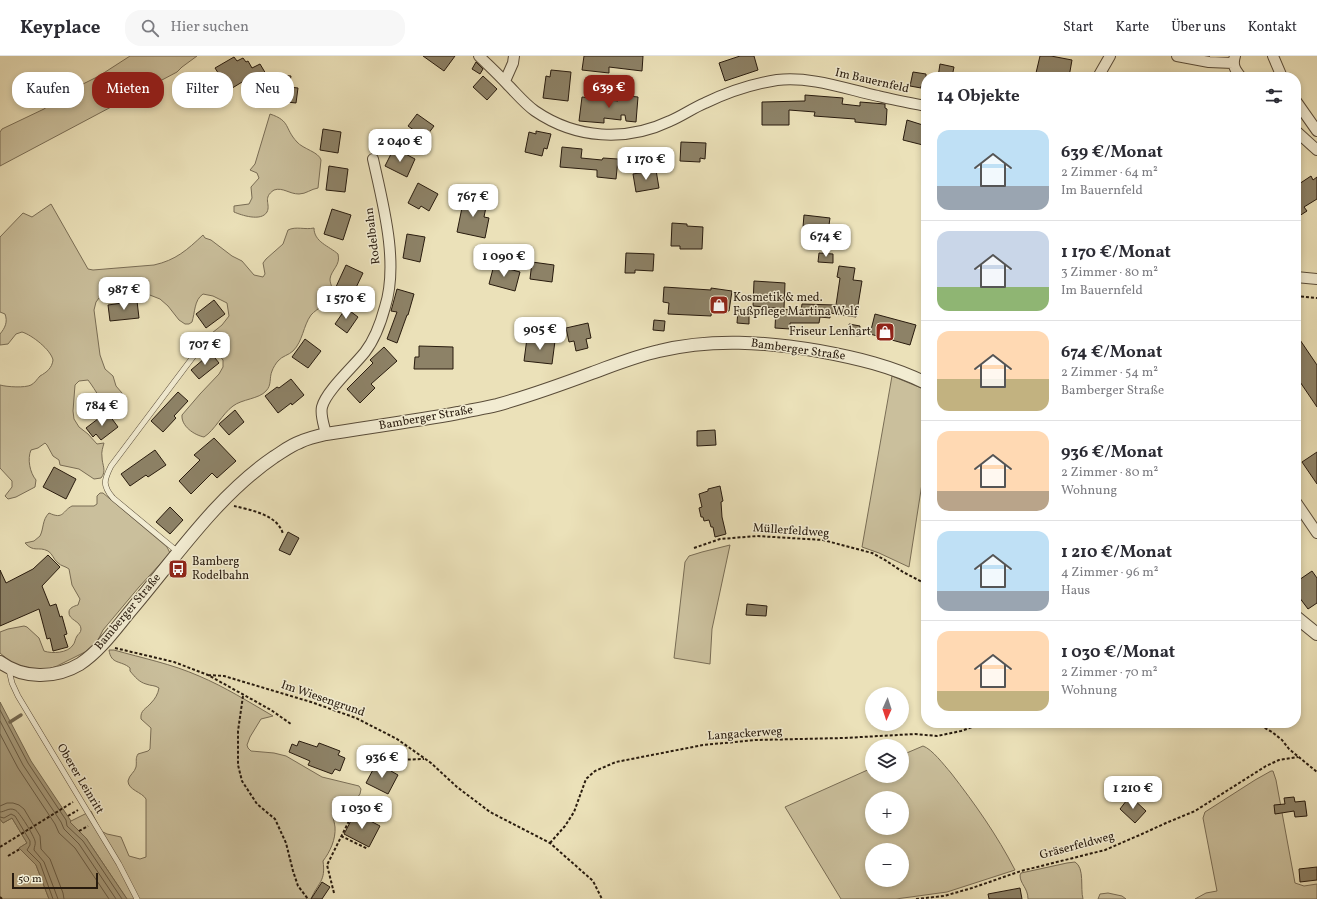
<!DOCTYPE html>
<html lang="de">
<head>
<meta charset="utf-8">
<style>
	:root { --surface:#fff; --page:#f7f7f7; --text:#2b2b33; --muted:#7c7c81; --line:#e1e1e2; --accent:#8f2418 }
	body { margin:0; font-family:Vollkorn,serif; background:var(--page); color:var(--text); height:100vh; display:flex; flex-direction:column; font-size:15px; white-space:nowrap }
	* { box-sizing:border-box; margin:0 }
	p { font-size:13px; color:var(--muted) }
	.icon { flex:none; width:22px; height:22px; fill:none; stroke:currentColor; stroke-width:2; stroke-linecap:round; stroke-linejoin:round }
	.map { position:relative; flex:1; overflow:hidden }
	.panel { position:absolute; left:921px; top:16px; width:380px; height:656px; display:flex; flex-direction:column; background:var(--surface); border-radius:16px; box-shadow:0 2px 6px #0003 }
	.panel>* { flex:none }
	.top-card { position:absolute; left:12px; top:16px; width:380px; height:36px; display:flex; gap:8px }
	.needle { width:26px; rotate:183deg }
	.controls { position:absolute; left:865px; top:631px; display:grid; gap:8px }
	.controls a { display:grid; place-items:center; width:44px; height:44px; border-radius:50%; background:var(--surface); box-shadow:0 2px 6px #0003; font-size:20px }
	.scale { position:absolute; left:12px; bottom:10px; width:86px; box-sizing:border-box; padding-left:4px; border:2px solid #281b0e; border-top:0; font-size:11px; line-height:14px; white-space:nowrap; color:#281b0e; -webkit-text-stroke:3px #f2ecd2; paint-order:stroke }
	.price { position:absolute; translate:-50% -34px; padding:0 9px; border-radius:8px; background:#fff; color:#222; font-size:13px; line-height:26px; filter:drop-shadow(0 1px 2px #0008) }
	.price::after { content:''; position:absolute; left:50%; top:24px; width:12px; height:9px; margin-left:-6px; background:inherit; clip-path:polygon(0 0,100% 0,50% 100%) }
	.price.active { background:var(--accent); color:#fff }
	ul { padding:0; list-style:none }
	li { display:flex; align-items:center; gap:12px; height:100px; padding:0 16px }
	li+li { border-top:1px solid var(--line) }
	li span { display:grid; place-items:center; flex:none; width:112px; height:80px; border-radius:12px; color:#555 }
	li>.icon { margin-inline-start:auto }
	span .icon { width:48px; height:48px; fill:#fffc; stroke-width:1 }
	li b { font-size:17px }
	h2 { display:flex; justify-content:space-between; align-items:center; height:48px; padding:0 16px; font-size:17px }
	.tag { padding:0 14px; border-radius:16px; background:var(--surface); box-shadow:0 2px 6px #0003; font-size:14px; line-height:36px }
	.tag.active { background:var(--accent); color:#fff }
	header { display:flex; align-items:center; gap:24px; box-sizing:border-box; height:56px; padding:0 20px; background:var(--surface); border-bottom:1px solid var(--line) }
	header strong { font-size:19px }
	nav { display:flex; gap:22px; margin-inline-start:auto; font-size:14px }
	.search { width:280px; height:36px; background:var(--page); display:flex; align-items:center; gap:10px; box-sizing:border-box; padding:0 14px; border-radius:16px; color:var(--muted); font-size:15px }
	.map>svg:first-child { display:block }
	.green { fill:#cabf9c; stroke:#796d55; fill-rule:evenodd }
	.water { fill:#a99e7f; stroke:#756a52 }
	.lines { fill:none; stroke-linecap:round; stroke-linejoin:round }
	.shore { stroke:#685c46; stroke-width:1 }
	.stream { stroke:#756a52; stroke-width:3.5 }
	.building { fill:#8d8267; stroke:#281b0e }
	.service-casing { stroke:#594c39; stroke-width:6 }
	.minor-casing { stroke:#594c39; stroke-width:12 }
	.tertiary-casing { stroke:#594c39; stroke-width:14 }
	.path { stroke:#281b0e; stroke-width:2; stroke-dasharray:3 2; stroke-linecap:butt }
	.service { stroke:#f2ecd2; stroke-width:5 }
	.minor { stroke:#f2ecd2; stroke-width:10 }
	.tertiary { stroke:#f2ecd2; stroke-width:12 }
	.labels { text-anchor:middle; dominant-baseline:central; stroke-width:3; stroke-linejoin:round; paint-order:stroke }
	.street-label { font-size:12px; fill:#281b0e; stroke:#f2ecd2 }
	.poi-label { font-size:12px; fill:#281b0e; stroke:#f2ecd2; text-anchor:start }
</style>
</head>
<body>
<header>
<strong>Keyplace</strong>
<div class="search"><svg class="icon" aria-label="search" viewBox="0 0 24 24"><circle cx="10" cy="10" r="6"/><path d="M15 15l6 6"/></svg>Hier suchen</div>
<nav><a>Start</a><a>Karte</a><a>Über uns</a><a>Kontakt</a></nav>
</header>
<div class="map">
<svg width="1317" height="843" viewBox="0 0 1317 843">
	<rect width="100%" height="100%" fill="#ebe1b9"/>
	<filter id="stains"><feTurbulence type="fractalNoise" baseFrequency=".005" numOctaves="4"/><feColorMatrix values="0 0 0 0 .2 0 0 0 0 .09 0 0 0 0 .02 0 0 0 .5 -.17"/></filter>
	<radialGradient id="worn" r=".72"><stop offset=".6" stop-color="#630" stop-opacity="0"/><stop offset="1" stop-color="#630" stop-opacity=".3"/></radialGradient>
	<path class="green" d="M130,0H197L182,11L177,16L0,110V76L2,73L44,53L67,36L99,20Z
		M270,58C291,65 284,72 297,86C303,93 319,96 321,104L318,132C311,133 306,138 299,138C289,138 283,131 274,134C262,142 271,148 267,156C261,166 241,159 234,156V150L249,148L252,142L251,131L259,122L257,117L250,114L255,108Z
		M51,148L88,213L93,214L154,209C176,204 187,194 203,179L205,182L211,184L232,200L242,205L254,219L263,221L265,218L263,207L266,203L283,188L288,174C296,170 305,174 314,172C314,186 329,190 338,198C341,209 331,214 330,223C330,229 334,233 332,238C329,248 317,252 311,259C303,270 303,285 293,295C289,299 282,300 278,305C276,307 273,312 272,315C269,322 272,329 266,335C259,343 242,343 233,350C222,358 215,374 204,381C194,379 181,370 182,359L200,338L219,318L223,311V304L212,291L210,280L212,277L222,269L229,260L227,247L213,240L203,238C194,244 195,257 192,266L189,268H185L179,264L168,250L160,243L132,232L109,236L99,242L96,246L94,254L100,299L105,313L113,320L116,330L122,337L124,340L123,347L117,355L113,357C103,350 96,334 88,324L79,325L75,329L73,355L74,363L79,371L88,378L97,388L104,387C103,391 101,396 102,401C102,409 107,415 101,422L94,423L79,413L60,409L59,404L53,400L47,389L45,387L38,392L31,394C27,403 30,417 36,424L35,431L16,441L8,443L5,440L12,431V425L0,412V329C7,331 25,332 31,329C35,327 37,323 40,320C47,316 52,312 53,304C51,294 32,279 22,276L16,278L8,288L0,289V278C5,272 8,266 5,258L0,256V181L23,157L32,161Z
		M892,320L926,334V402L909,511L879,497L862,491Z
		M100,437H103L167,491L170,497L139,531L103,574L97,586L85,596L57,610L42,615L13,608L0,597V576L8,573L24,570L27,571L39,582L44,595C52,598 68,597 73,589C75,587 75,583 77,580C78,578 81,577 81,573C81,565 68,564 69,556C69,552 74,550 78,549L80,543L72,529L69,513C65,510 61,510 58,507C53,503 53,498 48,495C38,490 34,497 25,487L34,485L40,480C44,472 42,464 49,457C64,464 62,455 72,450H94L97,448V440Z
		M730,489L712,573L710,608L674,602L685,506L689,500L702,496Z
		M109,594H114C142,602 172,608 199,620C225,631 249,646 273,660L261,663L250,681L247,689L248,692L251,695L274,697L286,700L322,721L359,730L361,733L360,738L357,742L343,743L333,749C331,758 334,763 335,771C336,783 330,796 323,805C326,826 318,826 311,843H127L86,782L69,766L91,755L101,775L107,778L121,781L129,800L140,803L146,801V743C142,736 128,734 128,725C129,719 135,716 136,711C137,705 135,703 138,698L148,695L150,693L151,672L141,663C140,654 146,653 151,647C155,643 158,638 159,632C155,629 151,630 146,628C139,626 135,621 130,615V612C121,604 111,609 109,594Z
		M923,690C932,693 944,709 951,717C975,748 997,779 1015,814L947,836L896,843H841L785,751L872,712V720H902V699ZM872,742H902V772H872ZM872,794H902V824H872Z
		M1271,715H1273L1276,724L1295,827L1304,830L1317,828V843H1195L1206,837L1217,835L1203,762L1205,756L1255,724Z
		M12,762L27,787L19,792L36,809L49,843H0V763L3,767Z
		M1075,806C1085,812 1080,832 1083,843H1028C1028,832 1020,828 1020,819L1021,817L1067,807Z
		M1108,837L1122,840L1126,843H1098L1100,838Z"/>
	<path class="water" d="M0,646L31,705L71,765L70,766L86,782L127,843H49L36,809L19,792L27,787L12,762L3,767L0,763Z"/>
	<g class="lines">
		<path class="shore" d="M0,654L28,707L66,764L67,770L83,785L122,843
			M0,665L23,709L61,766L64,773L79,788L116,843
			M0,678L18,712L55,768L59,777L75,792L109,843
			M0,750L7,747H13L19,749L24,753L40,780L41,793L50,803L63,837L64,843
			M0,756C5,756 9,751 15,754C19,755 34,780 35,785C36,788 34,791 34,794L44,806L58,843
			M0,761L4,762L11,758L15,760L30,785V789L27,794L40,807L53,843"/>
		<path class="stream" d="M10,666L21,659"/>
	</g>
	<path class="building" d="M423,0H455L444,15Z
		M584,0H643L642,15L609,11V17L582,14Z
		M740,0H754L758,14L725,25L719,7Z
		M1040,0H1051L1072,4L1069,21H1053L1036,17Z
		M234,1L237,5L243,2L246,6L248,5L252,12L260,8L266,18L255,25L252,20L229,34L215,12Z
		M476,6L483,13L480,18L472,13Z
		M940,8L954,11L952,21H938Z
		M551,14L571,16L568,45L543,42L546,20L550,21Z
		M913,16L926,18V31L921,30V32L910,30Z
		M281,19L291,20L289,31L298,32L296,47L278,45Z
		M483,20L497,33L487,44L473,31Z
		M618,39L638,41L636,66L626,65L625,59H621V64L604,62V67L579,65L582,41L618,45Z
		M805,39L843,42L842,48L860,50V46L885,48V52L887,53L886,69L855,66V63L814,60L815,56L789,54V69H762V46L805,45Z
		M417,58L434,70L425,82L408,70Z
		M907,64L926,70L923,89L903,84Z
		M323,73L341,76L338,97L320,94Z
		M536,75L551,78L547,93L544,92L542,100L525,96L529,76L536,78Z
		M681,86L706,87L705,103L700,102V106L680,105Z
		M562,91L582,93L581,102L602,104L603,102L618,103L616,123L597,121V114L560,111Z
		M394,92L415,103L407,121L385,110Z
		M329,110L348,113L345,136L326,134Z
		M656,114L659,132L636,136L633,118Z
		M1311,120L1313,124L1317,121V143L1304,151L1307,155L1296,162V130Z
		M418,127L438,138L429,155L421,150L419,153L408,147Z
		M464,142L487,146L484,161L489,162L485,182L457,176Z
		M332,153L351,159L343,184L324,178Z
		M804,159L830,162L827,183L809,181L810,172L803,171Z
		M672,167L687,168V170L703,171L702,193H680V190H671Z
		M407,178L425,181L420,206L403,202Z
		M626,197L654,198L653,215L635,214V217H625Z
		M819,197L833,198V207L818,206Z
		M532,206L554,209L552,226L530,223Z
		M346,209L363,217L352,240L335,233Z
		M494,209L520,216L515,235L489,228Z
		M839,210L855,212L853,224L862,225L856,261L830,257V262L820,261L819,267H790V273L775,272L776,252L753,250L754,225L785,227L784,253H781L801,255L802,248L836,249L840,222L837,221Z
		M664,231L711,234V232L732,235L729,255L712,252L711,260L668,258L669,247L663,246Z
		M397,233L414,238L408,259H407L397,287L387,283L397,256L391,255Z
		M214,244L225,258L206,272L196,258Z
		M137,245L139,262L110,265L108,249Z
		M346,252L358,261L347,277L335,268Z
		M738,254L749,255V268L737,267Z
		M875,258L916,269L910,289L870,278Z
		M654,264L665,265L664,275L653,274Z
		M588,267L591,282L586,283L588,292L576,295L574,285L569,286L566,272Z
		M849,268L860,270L859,280L848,279Z
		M1296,278L1317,309V351L1296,320Z
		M527,282L555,285L552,308L524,305Z
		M305,283L321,295L308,312L292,301Z
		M419,290L453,291V313H414L415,301H419Z
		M384,291L397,305L371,328L375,332L360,347L347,333L373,307L370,304Z
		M211,297L219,307L199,323L191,314Z
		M291,323L304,339L292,349L291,347L278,357L265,340L277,331L279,332Z
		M178,336L188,345L174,360L176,362L163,376L151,365Z
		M235,354L244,366L229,379L219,368Z
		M107,356L118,371L101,384L96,378L93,381L86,372Z
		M715,374L716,389L697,390V375Z
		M214,382L236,405L217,422L212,417L191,438L179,425L200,404L194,399Z
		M155,394L166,409L148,421L146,419L130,430L121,418Z
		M1317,396V428L1302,406Z
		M54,411L76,423L66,443L43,431Z
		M720,430L723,445L721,446L722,461L726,478L715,481L713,471H711L709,464L704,465L703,461H701L699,452L702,451L699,438L708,435V433Z
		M170,451L183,464L170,478L156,466Z
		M288,476L299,482L290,499L279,494Z
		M48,499L60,511L42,530L50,550L56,548L60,561L62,560L67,578L64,579L68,591L53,595L50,582L47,583L39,553L0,570V514L6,527L33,513Z
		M1312,515L1317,522V547L1308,553L1296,537V526Z
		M747,548L767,550L766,560L746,559Z
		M299,685L317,691L319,687L340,695L338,699L345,702L340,715L335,713L332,718L308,709L310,705L289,696L292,688L297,690Z
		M376,708L382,711L383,709L392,713L391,715L398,719L388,738L366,727Z
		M1130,740L1146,755L1135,767L1120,753Z
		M1294,741L1295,746L1305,745L1307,760L1295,761L1294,755L1275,758L1274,749L1285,748L1284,742Z
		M355,757L380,770L369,791L344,778Z
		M1317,811V824L1300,826L1299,813Z
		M322,826L330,831L322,843H311Z
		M1020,832L1022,843H989L988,838Z"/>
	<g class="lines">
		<defs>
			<path id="service" d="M178,496L113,442C102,429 104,424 111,410L196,297L200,279
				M9,614L12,627L18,640L119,808L137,843"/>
			<path id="minor" d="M479,0C488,9 498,18 507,28C516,37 525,48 535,55C576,83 626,86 670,65C682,60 693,52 705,47C728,36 752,28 777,24C811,20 846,33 878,40C894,44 910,47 926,50
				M1177,0L1209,6L1233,7
				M1235,0C1232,9 1235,14 1241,21
				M1273,0L1282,21
				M1098,21L1110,0
				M505,25L513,7L514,0
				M1296,45L1317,75
				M1296,75L1317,94
				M1296,221L1317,223
				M326,378C324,369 320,359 322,351C326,335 354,310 365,296C375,283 381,266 385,251C399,207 383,148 373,103
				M1296,446L1317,477"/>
			<path id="tertiary" d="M1296,561L1317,578
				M0,606C23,623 55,623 80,608C101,594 116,572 132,553C176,501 217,440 274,401C282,396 291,389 300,386C308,382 317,380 326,378C370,371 414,365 458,357C471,354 485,352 497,349C529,340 560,329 592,317C614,309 636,300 659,295C712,282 766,286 819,295C857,302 891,310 926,327"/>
		</defs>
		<use href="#service" class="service-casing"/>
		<use href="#minor" class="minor-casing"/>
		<use href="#tertiary" class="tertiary-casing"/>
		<path class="path" d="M1296,240L1317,242
			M234,450C251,454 278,459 283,478
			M694,492L720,483L757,480L823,484L872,497L885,504L903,516L926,528
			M115,592L174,606L208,619L271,654L291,668
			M208,619L224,620L311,646L356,662L397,683L431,707L457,731L490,756L550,787L593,825L602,843
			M243,640L238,675V709L242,725L257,748L275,763L286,787L293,815L298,830L308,843
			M1256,667L1272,676L1282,684L1289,693L1317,716
			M388,702L396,704L424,703
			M68,760L78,754
			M79,775L88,770
			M341,780L368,793
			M550,787L565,770L574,756L586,723L595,715L616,706L703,689L756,684L844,682L915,678L937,680L961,675L984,667
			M0,791L73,746
			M8,800L20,793
			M334,837L327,809L353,757
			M0,841L2,843
			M916,843L944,840L972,832L1021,815L1105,794L1142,778L1166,767L1195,755L1266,710L1279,704L1298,701"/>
		<use href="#service" class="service"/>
		<use href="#minor" class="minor"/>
		<use href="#tertiary" class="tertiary"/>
	</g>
	<defs>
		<symbol id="shop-square" viewBox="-11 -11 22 22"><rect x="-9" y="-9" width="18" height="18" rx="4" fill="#8f2418" stroke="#f2ecd2"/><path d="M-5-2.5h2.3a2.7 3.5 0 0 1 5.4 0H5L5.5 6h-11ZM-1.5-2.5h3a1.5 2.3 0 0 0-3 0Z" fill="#fff"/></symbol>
		<symbol id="bus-square" viewBox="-11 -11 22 22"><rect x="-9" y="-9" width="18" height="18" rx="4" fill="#8f2418" stroke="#f2ecd2"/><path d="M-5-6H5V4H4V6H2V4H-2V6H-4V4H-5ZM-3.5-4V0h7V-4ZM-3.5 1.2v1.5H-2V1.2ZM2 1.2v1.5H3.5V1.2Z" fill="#fff"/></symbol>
	</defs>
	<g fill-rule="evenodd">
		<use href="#shop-square" x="708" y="238" width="22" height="22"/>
		<use href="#shop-square" x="874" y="265" width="22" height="22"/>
		<use href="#bus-square" x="167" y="502" width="22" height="22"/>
	</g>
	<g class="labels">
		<g class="street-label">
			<text transform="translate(872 25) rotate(13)">Im Bauernfeld</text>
			<text transform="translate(373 180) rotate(-97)">Rodelbahn</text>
			<text transform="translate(798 294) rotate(8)">Bamberger Straße</text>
			<text transform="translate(426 362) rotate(-10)">Bamberger Straße</text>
			<text transform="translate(791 475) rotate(4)">Müllerfeldweg</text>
			<text transform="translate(128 556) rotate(-50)">Bamberger Straße</text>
			<text transform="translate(323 643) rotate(19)">Im Wiesengrund</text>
			<text transform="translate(745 678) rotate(-4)">Langackerweg</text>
			<text transform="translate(80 723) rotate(59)">Oberer Leinritt</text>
			<text transform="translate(1077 790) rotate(-15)">Gräserfeldweg</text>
		</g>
		<g class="poi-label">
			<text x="733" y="242">Kosmetik &amp; med.<tspan x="733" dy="14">Fußpflege Martina Wolf</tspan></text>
			<text x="871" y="276" text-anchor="end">Friseur Lenhart</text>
			<text x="192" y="506">Bamberg<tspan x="192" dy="14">Rodelbahn</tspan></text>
		</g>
	</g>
	<rect width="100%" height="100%" filter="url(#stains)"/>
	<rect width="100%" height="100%" fill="url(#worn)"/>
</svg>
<div class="controls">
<a><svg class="needle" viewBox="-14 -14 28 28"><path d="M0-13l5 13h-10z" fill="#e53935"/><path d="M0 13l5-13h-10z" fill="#7c7c81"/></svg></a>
<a><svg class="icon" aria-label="layers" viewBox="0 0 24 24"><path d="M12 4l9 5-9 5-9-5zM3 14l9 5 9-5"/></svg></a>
<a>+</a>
<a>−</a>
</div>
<div class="scale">50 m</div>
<b class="price active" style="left:609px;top:53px">639 €</b>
<b class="price" style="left:400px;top:107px">2 040 €</b>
<b class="price" style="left:646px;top:125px">1 170 €</b>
<b class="price" style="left:473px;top:162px">767 €</b>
<b class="price" style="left:826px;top:202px">674 €</b>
<b class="price" style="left:504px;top:222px">1 090 €</b>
<b class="price" style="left:124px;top:255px">987 €</b>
<b class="price" style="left:346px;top:264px">1 570 €</b>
<b class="price" style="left:540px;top:295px">905 €</b>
<b class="price" style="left:205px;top:310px">707 €</b>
<b class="price" style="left:102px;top:371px">784 €</b>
<b class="price" style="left:382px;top:723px">936 €</b>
<b class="price" style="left:1133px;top:754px">1 210 €</b>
<b class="price" style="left:362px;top:774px">1 030 €</b>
<div class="top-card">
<a class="tag">Kaufen</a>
<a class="tag active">Mieten</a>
<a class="tag">Filter</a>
<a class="tag">Neu</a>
</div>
<section class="panel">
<h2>14 Objekte<svg class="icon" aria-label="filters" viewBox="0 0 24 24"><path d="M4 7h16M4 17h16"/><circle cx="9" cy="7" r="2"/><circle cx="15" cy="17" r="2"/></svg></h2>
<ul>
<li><span style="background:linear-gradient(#bfe0f5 70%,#9aa5b1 0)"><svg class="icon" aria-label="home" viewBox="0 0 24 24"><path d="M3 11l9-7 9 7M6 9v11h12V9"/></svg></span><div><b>639 €/Monat</b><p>2 Zimmer · 64 m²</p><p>Im Bauernfeld</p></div></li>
<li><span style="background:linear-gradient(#c9d6e8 70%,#8fb573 0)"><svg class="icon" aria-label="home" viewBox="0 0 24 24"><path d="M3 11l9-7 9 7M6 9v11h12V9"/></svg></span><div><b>1 170 €/Monat</b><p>3 Zimmer · 80 m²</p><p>Im Bauernfeld</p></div></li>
<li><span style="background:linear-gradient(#ffd9b3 60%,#c2b280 0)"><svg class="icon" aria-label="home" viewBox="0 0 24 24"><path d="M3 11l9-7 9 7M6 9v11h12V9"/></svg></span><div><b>674 €/Monat</b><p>2 Zimmer · 54 m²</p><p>Bamberger Straße</p></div></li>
<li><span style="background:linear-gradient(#ffd9b3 75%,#b9a48a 0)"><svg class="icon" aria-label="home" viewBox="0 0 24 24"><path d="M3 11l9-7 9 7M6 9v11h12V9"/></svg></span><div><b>936 €/Monat</b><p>2 Zimmer · 80 m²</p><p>Wohnung</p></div></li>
<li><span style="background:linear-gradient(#bfe0f5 75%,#9aa5b1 0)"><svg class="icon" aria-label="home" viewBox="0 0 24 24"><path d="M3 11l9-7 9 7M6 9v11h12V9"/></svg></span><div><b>1 210 €/Monat</b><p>4 Zimmer · 96 m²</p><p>Haus</p></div></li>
<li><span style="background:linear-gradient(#ffd9b3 75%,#c2b280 0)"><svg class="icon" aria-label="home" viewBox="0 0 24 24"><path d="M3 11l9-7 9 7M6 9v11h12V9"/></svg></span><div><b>1 030 €/Monat</b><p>2 Zimmer · 70 m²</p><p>Wohnung</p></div></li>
</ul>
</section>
</div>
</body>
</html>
